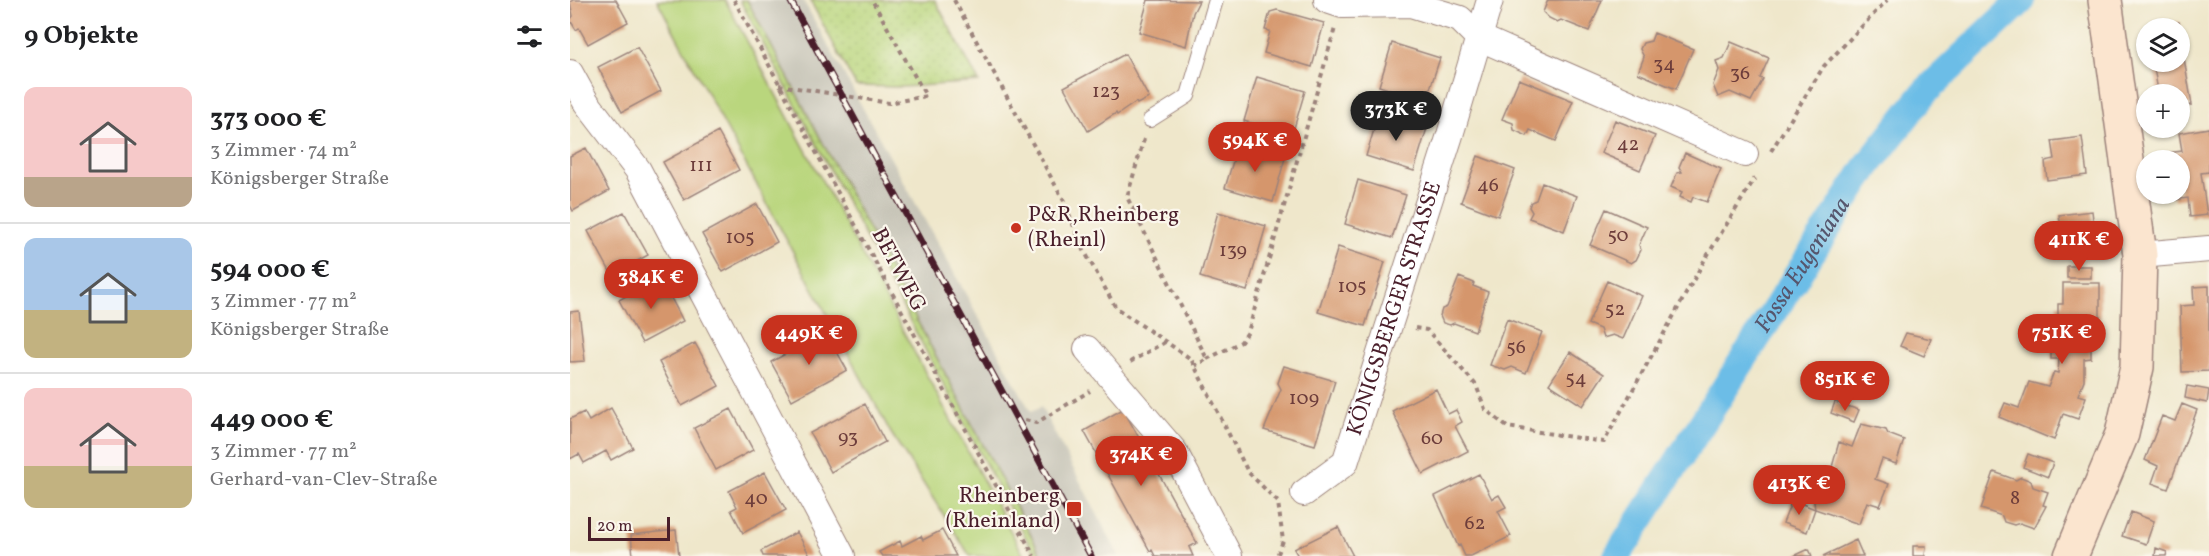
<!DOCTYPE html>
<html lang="de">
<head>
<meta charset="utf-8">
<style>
	:root { --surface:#fff; --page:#f6f6f6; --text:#202124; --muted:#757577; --line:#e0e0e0; --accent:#c8321e }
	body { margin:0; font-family:Vollkorn,serif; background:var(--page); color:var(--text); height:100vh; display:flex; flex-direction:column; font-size:22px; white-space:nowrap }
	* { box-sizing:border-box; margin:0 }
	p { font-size:20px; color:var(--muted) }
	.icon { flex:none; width:33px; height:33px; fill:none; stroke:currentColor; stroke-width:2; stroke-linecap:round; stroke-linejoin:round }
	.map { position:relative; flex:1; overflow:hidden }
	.side { display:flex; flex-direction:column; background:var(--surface); width:570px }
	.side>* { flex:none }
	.buttons { position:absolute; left:1566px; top:18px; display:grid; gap:12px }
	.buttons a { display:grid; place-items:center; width:54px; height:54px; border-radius:50%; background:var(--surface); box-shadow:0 2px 4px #0004; font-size:30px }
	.scale { position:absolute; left:18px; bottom:15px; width:82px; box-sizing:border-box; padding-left:6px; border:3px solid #4a1f2b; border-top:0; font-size:16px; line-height:21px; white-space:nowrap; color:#4a1f2b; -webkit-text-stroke:4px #fbf7ec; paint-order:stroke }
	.price { position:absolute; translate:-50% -51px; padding:0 14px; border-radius:21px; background:var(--accent); color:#fff; font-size:20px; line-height:39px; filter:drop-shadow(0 2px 3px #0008) }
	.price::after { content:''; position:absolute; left:50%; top:36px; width:18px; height:14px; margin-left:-9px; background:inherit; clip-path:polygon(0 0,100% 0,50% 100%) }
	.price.current { background:#222; color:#fff }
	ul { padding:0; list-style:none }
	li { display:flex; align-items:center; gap:18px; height:150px; padding:0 24px }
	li+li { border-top:2px solid var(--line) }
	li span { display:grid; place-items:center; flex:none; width:168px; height:120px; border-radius:12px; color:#555 }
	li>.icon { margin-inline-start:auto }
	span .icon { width:72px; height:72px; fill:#fffc; stroke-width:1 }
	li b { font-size:26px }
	h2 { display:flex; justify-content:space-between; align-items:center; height:72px; padding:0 24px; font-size:26px }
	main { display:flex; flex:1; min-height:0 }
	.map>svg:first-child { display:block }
	.industrial { fill:#c7c5b8 }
	.grass { fill:url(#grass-dots); stroke:#827a54; stroke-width:1.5 }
	.garden { fill:#b9d67d; stroke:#827a54; stroke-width:1.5 }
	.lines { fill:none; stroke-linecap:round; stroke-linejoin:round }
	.canal { stroke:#6cbde7; stroke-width:28 }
	.building { fill:#d5966c }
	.lane-casing { stroke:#9c837b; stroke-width:16 }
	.street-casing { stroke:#9c837b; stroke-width:28 }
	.secondary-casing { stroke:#9c837b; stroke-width:36 }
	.path { stroke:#9c837b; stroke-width:4; stroke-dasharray:4.5 4.5; stroke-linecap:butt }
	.lane { stroke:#fff; stroke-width:14 }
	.street { stroke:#fff; stroke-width:26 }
	.secondary { stroke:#fbe5cf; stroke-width:33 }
	.rail-casing { stroke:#4a1f2b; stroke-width:7 }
	.rail { stroke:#fbf7ec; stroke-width:4.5; stroke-dasharray:14; stroke-linecap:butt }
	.poi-dot { fill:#c8321e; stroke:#fbf7ec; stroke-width:2 }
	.labels { text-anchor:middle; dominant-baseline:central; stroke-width:4.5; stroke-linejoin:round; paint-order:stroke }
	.number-label { font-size:20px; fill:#6d3d3b }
	.poi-label { font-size:22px; fill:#4a1f2b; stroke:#fbf7ec; text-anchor:start }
	.street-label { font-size:22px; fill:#4a1f2b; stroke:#fbf7ec }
	.water-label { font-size:24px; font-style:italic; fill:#56566d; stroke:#fbf7ec }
</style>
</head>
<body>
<main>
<section class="side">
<h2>9 Objekte<svg class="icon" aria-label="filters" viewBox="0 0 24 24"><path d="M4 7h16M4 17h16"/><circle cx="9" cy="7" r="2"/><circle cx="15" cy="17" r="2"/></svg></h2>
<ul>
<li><span style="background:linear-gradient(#f6c9c9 75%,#b9a48a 0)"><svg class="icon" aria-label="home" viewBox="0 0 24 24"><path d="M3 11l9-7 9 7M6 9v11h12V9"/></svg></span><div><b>373 000 €</b><p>3 Zimmer · 74 m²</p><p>Königsberger Straße</p></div></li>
<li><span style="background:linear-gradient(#a9c7e8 60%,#c2b280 0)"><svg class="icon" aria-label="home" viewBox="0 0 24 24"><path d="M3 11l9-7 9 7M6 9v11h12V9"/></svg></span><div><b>594 000 €</b><p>3 Zimmer · 77 m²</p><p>Königsberger Straße</p></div></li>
<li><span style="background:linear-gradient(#f6c9c9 65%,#c2b280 0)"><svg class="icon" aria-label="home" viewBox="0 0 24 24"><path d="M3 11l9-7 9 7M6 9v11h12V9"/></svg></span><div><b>449 000 €</b><p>3 Zimmer · 77 m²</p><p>Gerhard-van-Clev-Straße</p></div></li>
</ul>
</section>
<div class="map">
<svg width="1639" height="556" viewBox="0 0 1639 556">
	<defs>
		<pattern id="grass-dots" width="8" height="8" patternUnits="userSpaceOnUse" patternTransform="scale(1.5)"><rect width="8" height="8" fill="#b9d67d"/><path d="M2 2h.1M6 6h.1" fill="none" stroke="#a1b76c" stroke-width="1.8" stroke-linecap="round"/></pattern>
	</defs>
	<rect width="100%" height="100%" fill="#fbf7ec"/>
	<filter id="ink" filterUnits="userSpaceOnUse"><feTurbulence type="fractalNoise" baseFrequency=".0167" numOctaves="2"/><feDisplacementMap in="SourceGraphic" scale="12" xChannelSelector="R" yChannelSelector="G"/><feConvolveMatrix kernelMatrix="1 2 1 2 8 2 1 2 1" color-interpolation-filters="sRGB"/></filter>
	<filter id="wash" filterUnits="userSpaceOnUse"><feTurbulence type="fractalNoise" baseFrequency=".008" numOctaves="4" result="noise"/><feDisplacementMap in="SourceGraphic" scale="24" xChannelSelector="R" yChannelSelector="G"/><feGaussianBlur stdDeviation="1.35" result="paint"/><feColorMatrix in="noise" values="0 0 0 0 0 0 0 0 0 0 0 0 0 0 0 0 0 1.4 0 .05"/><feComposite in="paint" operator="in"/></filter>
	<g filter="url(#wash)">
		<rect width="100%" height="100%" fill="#efe7cb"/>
		<path class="industrial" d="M177,0H233L461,412L471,407L549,556H472Z"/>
		<path class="grass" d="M170,0H177L472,556H466L429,489Z
			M240,0H365L409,82L331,87L286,86Z"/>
		<path class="garden" d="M87,0H155L454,556H400L321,433Z"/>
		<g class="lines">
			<path class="canal" id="s1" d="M1047,556L1298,165L1356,91L1452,0"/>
		</g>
		<g id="blocks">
			<path class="building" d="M3,0H46L58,22L18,44L9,28L6,30L0,20L3,16L0,2Z
				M578,0L629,1L623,13L616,46L569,32Z
				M978,0H1032L1019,31L991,20L987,22L979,18L973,12Z
				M707,10L754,23L742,67L694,53L700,31L695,30L700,12Z
				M1609,22L1610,28H1593L1592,24Z
				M1084,33L1123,49L1106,89L1068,73L1074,57L1070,49L1073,43L1081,41Z
				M1610,35L1622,105L1610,107V94H1603V89L1588,91L1583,62H1610Z
				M1161,42L1199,58L1190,78L1193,79L1181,101L1160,92L1148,97L1143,85L1149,70L1146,61L1154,58Z
				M822,43L870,58L856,101L809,86Z
				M67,47L91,91L52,112L28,67Z
				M555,54L579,98L567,104L566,102L547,115L546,113L518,131L494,87Z
				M687,77L735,91L722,135L674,121Z
				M949,79L1003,101L986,141L960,130L957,136L944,130L943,123L932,119Z
				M809,113L857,128L844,171L796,156Z
				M1045,120L1085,136L1070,170L1031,153Z
				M1639,128V172L1631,173L1637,215L1620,217L1618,198L1604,200L1603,194H1610V160H1598L1597,153L1612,151L1609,133Z
				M148,132L169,170L114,200L93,162Z
				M1512,137L1517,175L1477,180L1475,161L1485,159L1482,141Z
				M668,145L715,158L703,202L655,188Z
				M16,148L39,191L3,211L0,205V156Z
				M1115,153L1151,169L1137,202L1123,197L1121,202L1110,197L1112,192L1101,187L1107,173L1112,172L1109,167Z
				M908,156L945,170L928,216L891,202Z
				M788,180L836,195L822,238L775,224Z
				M972,183L1007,196L994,231L959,218L962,212L959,207L961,202L966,200Z
				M187,204L207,242L153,272L132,234Z
				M1036,209L1077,227L1069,245L1071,250L1066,260L1061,263L1020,245Z
				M1522,211L1526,244L1479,249L1476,229L1491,227L1489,215Z
				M54,212L78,255L42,275L18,231Z
				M648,212L696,226L677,291L630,277Z
				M768,247L815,262L795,326L748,312Z
				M1497,266H1521V278H1497Z
				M90,277L113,321L72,343L49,300Z
				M889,277L904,283L903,286L918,292L905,331L884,323L880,325L873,323L870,316L872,309L877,307Z
				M1037,281L1072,296L1053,339L1043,335L1033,338L1030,329L1018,324Z
				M1493,283H1530V320L1521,321V358L1514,359V380L1508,395L1516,397L1508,419L1493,414L1484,440L1429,417L1435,403L1449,408L1459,382L1478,387L1484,372L1488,373L1489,359H1481V320H1493L1488,317V304H1493Z
				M1639,286V371L1612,372L1610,306L1624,305L1623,287Z
				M9,311L15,361L0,362V312Z
				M937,319L972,332L956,373L942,367L935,370L920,365Z
				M256,332L277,370L222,400L201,362Z
				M1336,333L1361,339L1354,356L1330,346Z
				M125,343L149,386L112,406L89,362Z
				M1000,352L1034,374L1013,406L979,384Z
				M714,366L765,381L745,445L694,430L711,389L708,383Z
				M1617,386L1639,390L1637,403L1615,398Z
				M866,389L878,414L886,410L892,422L885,426L898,451L853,474L822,411Z
				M1265,402L1289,410L1284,422L1261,413Z
				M295,404L315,442L261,472L240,433Z
				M1612,404L1627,410L1598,489L1582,483L1588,466L1575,460L1592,416L1605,421Z
				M41,408L63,448L41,460L36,451L14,463L9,454L0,459V419L14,412L19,421Z
				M161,409L183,450L146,470L124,428Z
				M553,409L627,543L619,547L623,556H585L582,550L580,551L514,431Z
				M1291,424L1316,430L1318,434L1334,440L1326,464L1312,459L1305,479L1319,484L1310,506L1297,502L1289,524L1245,509L1244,502L1249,489L1253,484L1257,485L1269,442L1282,447Z
				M1458,454L1483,463L1478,477L1453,467Z
				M195,472L216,510L173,533L161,510L167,507L159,491Z
				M1424,472L1446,480L1451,477L1461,481L1463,487L1478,492L1473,505L1476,506L1464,528L1450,523L1444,525L1434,522L1432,516L1411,509Z
				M909,474L922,499L929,495L936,507L928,511L941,536L901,556H895L890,545L888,546L865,496Z
				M1222,500L1245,509L1237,532L1213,523Z
				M1561,512L1584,521L1576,544L1552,536Z
				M768,527L783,556H728L724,549Z
				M106,530L109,556H63L61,535Z
				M372,530L386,556H312L309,552L330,541L332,546L351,536L353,540Z
				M227,532L240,556H193L191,551Z
				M1286,540L1293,556H1253Z
				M1343,546H1356L1355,556H1343Z
				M1586,548L1597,552L1596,556H1585Z
				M1239,549L1242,556H1224Z"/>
		</g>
	</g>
	<g filter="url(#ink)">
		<use href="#blocks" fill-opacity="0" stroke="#9c837b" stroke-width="1.5"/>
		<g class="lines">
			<defs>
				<path id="lane" d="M580,120L618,96L646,0"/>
				<g id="street">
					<path d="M757,0L772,5L841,4L890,19L908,37L1175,154"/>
					<path d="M0,73L16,102L68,170L272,556"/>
					<path d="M1570,255L1639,249"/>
					<path d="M517,349L604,451L659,556"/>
					<path id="s2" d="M734,493L775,463L880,135L920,0"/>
				</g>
				<path id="secondary" d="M1501,556L1552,434L1567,367L1570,255L1535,0"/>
			</defs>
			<use href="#lane" class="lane-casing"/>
			<use href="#street" class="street-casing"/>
			<use href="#secondary" class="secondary-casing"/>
			<path class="path" d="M164,0L464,556
				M384,0L494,201L511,245L546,308L621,359L678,472L708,502L713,541L707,556
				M209,85L319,103L356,96L302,0
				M574,139L557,197L637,359L625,366
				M1201,151L1254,66L1317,0
				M845,328L857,330L906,385L915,409L937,427L1034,442L1134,261L1185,178
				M637,359L671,342L678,332L765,28
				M560,362L595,342
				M455,420L466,423L520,391"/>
			<use href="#lane" class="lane"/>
			<use href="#street" class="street"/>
			<use href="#secondary" class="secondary"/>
			<defs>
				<path id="rail" d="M220,0L521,556"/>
			</defs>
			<use href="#rail" class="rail-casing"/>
			<use href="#rail" class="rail"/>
		</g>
	</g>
	<g class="poi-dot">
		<circle cx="446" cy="228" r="6"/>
		<rect x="496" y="501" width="16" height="16" rx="3"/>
	</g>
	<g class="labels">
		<g class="number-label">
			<text x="1094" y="65">34</text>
			<text x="1170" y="74">36</text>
			<text x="536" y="92">123</text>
			<text x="1058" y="145">42</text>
			<text x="131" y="166">111</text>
			<text x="918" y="186">46</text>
			<text x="1048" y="236">50</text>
			<text x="170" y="238">105</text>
			<text x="663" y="251">139</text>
			<text x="782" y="287">105</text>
			<text x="1045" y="310">52</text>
			<text x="946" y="348">56</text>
			<text x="1006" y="379">54</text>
			<text x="734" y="399">109</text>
			<text x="278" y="438">93</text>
			<text x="862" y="439">60</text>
			<text x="186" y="499">40</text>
			<text x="1445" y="499">8</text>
			<text x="905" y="524">62</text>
		</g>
		<g class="poi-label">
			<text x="458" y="215">P&amp;R,Rheinberg<tspan x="458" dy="25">(Rheinl)</tspan></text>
			<text x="490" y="496" text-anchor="end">Rheinberg<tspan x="490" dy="25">(Rheinland)</tspan></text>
		</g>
		<g class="street-label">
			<text transform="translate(328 270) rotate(62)">BETWEG</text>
			<text stroke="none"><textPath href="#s2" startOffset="213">KÖNIGSBERGER STRASSE</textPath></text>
		</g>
		<g class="water-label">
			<text stroke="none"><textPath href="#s1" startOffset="345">Fossa Eugeniana</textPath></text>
		</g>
	</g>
</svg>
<div class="buttons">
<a><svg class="icon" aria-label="layers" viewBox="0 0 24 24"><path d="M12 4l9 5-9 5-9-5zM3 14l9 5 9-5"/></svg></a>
<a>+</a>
<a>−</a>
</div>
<div class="scale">20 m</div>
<b class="price current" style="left:826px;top:142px">373K €</b>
<b class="price" style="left:685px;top:173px">594K €</b>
<b class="price" style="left:1509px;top:272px">411K €</b>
<b class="price" style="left:81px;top:310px">384K €</b>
<b class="price" style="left:1492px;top:365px">751K €</b>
<b class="price" style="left:239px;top:366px">449K €</b>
<b class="price" style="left:1275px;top:412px">851K €</b>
<b class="price" style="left:571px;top:487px">374K €</b>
<b class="price" style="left:1229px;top:516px">413K €</b>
</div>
</main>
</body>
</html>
